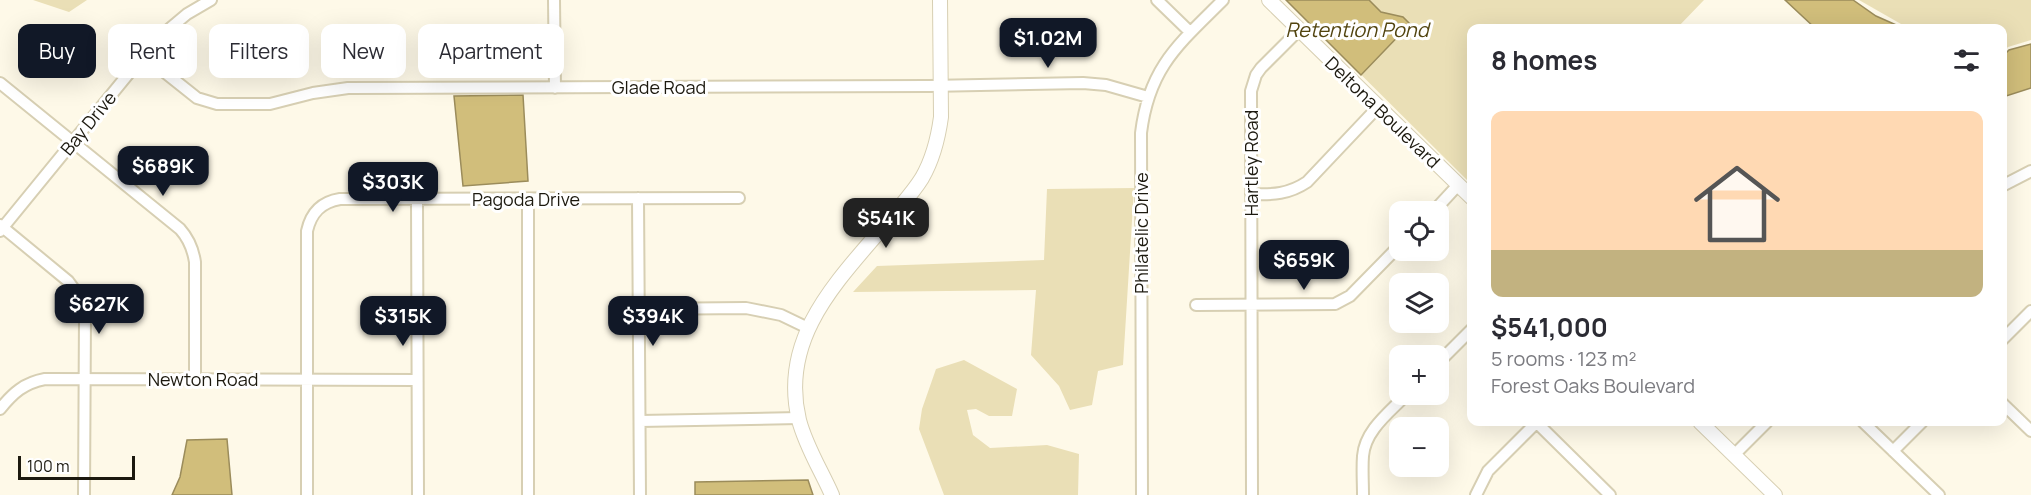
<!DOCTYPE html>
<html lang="en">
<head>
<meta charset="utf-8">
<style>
	:root { --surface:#fff; --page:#f7f7f7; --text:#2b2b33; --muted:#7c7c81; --line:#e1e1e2; --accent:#111827 }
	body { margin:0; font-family:Manrope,sans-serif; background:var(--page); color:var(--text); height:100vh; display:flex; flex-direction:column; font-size:22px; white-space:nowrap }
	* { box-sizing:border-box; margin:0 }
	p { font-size:20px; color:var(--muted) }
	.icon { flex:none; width:33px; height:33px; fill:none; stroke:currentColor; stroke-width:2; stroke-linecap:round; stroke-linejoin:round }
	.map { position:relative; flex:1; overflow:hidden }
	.details { position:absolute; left:1467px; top:24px; width:540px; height:402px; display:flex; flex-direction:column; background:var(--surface); border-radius:12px; box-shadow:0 6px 24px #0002 }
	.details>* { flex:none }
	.top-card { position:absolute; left:18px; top:24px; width:570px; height:54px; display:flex; gap:12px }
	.tools { position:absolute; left:1389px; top:201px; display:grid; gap:12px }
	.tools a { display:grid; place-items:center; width:60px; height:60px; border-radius:12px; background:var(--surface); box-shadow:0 6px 24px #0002; font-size:30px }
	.scale { position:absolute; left:18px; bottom:15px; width:117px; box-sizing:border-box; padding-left:6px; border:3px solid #1c190f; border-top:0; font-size:16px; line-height:21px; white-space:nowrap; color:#1c190f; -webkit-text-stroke:4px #fff; paint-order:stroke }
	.price { position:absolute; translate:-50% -51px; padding:0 14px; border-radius:12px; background:var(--accent); color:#fff; font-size:20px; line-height:39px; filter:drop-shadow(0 2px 3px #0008) }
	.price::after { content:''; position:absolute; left:50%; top:36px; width:18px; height:14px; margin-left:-9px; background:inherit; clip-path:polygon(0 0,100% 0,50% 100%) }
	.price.current { background:#222; color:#fff }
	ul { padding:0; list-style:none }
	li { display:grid; align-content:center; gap:12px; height:318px; padding:0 24px }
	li+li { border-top:2px solid var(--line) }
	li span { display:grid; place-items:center; height:186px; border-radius:12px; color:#555 }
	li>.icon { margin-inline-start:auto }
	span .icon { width:108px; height:108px; fill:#fffc; stroke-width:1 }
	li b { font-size:26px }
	h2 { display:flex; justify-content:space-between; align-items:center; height:72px; padding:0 24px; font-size:26px }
	.chip { padding:0 21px; border-radius:12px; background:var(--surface); box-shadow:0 6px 24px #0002; font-size:21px; line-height:54px }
	.chip.current { background:var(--accent); color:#fff }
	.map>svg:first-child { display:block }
	.green { fill:#eadfb6 }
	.water { fill:#d1be7b; stroke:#9b8c5b; stroke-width:1.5 }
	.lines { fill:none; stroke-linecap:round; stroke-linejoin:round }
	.minor-casing { stroke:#d7cfb3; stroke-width:14 }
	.major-casing { stroke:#d7cfb3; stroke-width:16 }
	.minor { stroke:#fff; stroke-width:10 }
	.major { stroke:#fff; stroke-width:14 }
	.labels { text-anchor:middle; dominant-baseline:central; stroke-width:6; stroke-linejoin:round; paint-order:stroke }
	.street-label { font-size:18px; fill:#1c190f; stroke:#fff }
	.water-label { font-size:20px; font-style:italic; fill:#52440f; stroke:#fff }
</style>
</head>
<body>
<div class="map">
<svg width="2031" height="495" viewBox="0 0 2031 495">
	<rect width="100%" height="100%" fill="#fef9e8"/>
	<path class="green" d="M33,0H87L69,12Z
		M1286,0H1704L1677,28H1472L1471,184Z
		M1859,0H2031V40L2008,47L2003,51L2002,28H1919L1901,24Z
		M1134,188L1123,365L1098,371L1092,405L1070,410L1059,386L1031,355L1036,290L853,292L877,266L1044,260L1047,189Z
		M964,360L1017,389L1012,416H989L976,409L967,410L973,435L990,448L1047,445L1079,454L1078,495H944L919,429L922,409L936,369Z"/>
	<path class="water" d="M1286,0H1369L1381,12L1403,17L1410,24L1361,75Z
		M1785,0H1853L1876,16L1903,28H1815Z
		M2031,44V88L2003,97V56L2009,50Z
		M523,95L528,181L463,186L454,96Z
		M227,439L232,495H172L180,477L187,440Z
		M808,480L813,495H695V482Z"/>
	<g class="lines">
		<defs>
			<path id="minor" d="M554,0L555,88
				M1157,0L1190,32
				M143,55L197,98L217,104H270L313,93L348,88L929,86L1083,83L1106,85L1148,97
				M0,83L180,229C189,239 193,249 195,262V379
				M2002,186L2031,171
				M1251,194C1273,195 1289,194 1307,182L1378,107
				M638,198L640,495
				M417,199L418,495
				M528,199V495
				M1433,212L1458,185
				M0,225L68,281L79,296L85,315L84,495
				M0,231L156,40L187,14L211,0
				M1196,305L1335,304L1350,296L1400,245
				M639,309L746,308L781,315L808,328
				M2002,340L2031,311
				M1438,363L1472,329
				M2002,403L2031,431
				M0,409C13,393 24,383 45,379L417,380
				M640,421L799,418
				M1536,422L1610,495
				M1863,422L1939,495
				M1893,451L1922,422
				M1734,455L1767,422
				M307,495V231C311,213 321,202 340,199L739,198
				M1142,495L1141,133C1149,67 1179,44 1223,0
				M1252,495L1251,91L1256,75L1261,68L1299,30
				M1363,495C1363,482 1362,469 1363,456C1365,430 1390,412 1407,394
				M1476,495L1488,471L1537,422"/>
			<path id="major" d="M1269,0L1472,198
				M1700,422L1775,495
				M832,495C821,470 806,447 799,420C778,333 844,275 894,214C904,202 914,191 922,178C933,159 938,139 941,117L940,0"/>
		</defs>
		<use href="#minor" class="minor-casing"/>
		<use href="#major" class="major-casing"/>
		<use href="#minor" class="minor"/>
		<use href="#major" class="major"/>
	</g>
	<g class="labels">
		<g class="street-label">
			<text x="659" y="87">Glade Road</text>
			<text transform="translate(1383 112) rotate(44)">Deltona Boulevard</text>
			<text transform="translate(88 123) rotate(-51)">Bay Drive</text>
			<text transform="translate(1251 163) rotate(-90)">Hartley Road</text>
			<text x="526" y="199">Pagoda Drive</text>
			<text transform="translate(1141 233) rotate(-90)">Philatelic Drive</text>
			<text x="203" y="379">Newton Road</text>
		</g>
		<g class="water-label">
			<text x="1357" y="29">Retention Pond</text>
		</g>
	</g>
</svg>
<div class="tools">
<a><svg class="icon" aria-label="locate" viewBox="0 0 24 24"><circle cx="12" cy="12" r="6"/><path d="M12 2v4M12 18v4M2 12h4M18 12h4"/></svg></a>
<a><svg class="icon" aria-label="layers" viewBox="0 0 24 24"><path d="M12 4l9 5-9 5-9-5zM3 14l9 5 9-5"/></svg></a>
<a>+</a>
<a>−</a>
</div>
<div class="scale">100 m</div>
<b class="price" style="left:1048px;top:69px">$1.02M</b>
<b class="price" style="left:163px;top:197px">$689K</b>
<b class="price" style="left:393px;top:213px">$303K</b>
<b class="price current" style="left:886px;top:249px">$541K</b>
<b class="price" style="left:1304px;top:291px">$659K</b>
<b class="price" style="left:99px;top:335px">$627K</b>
<b class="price" style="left:403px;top:347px">$315K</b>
<b class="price" style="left:653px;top:347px">$394K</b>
<div class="top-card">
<a class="chip current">Buy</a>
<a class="chip">Rent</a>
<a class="chip">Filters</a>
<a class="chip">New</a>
<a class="chip">Apartment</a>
</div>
<section class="details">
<h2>8 homes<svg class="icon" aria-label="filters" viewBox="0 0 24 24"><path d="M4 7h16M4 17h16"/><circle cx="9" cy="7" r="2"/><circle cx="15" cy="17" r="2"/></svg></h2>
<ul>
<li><span style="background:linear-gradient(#ffd9b3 75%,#c2b280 0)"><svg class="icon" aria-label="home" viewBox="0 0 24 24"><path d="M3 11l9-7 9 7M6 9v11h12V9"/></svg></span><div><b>$541,000</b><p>5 rooms · 123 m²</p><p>Forest Oaks Boulevard</p></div></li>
</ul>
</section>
</div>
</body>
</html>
